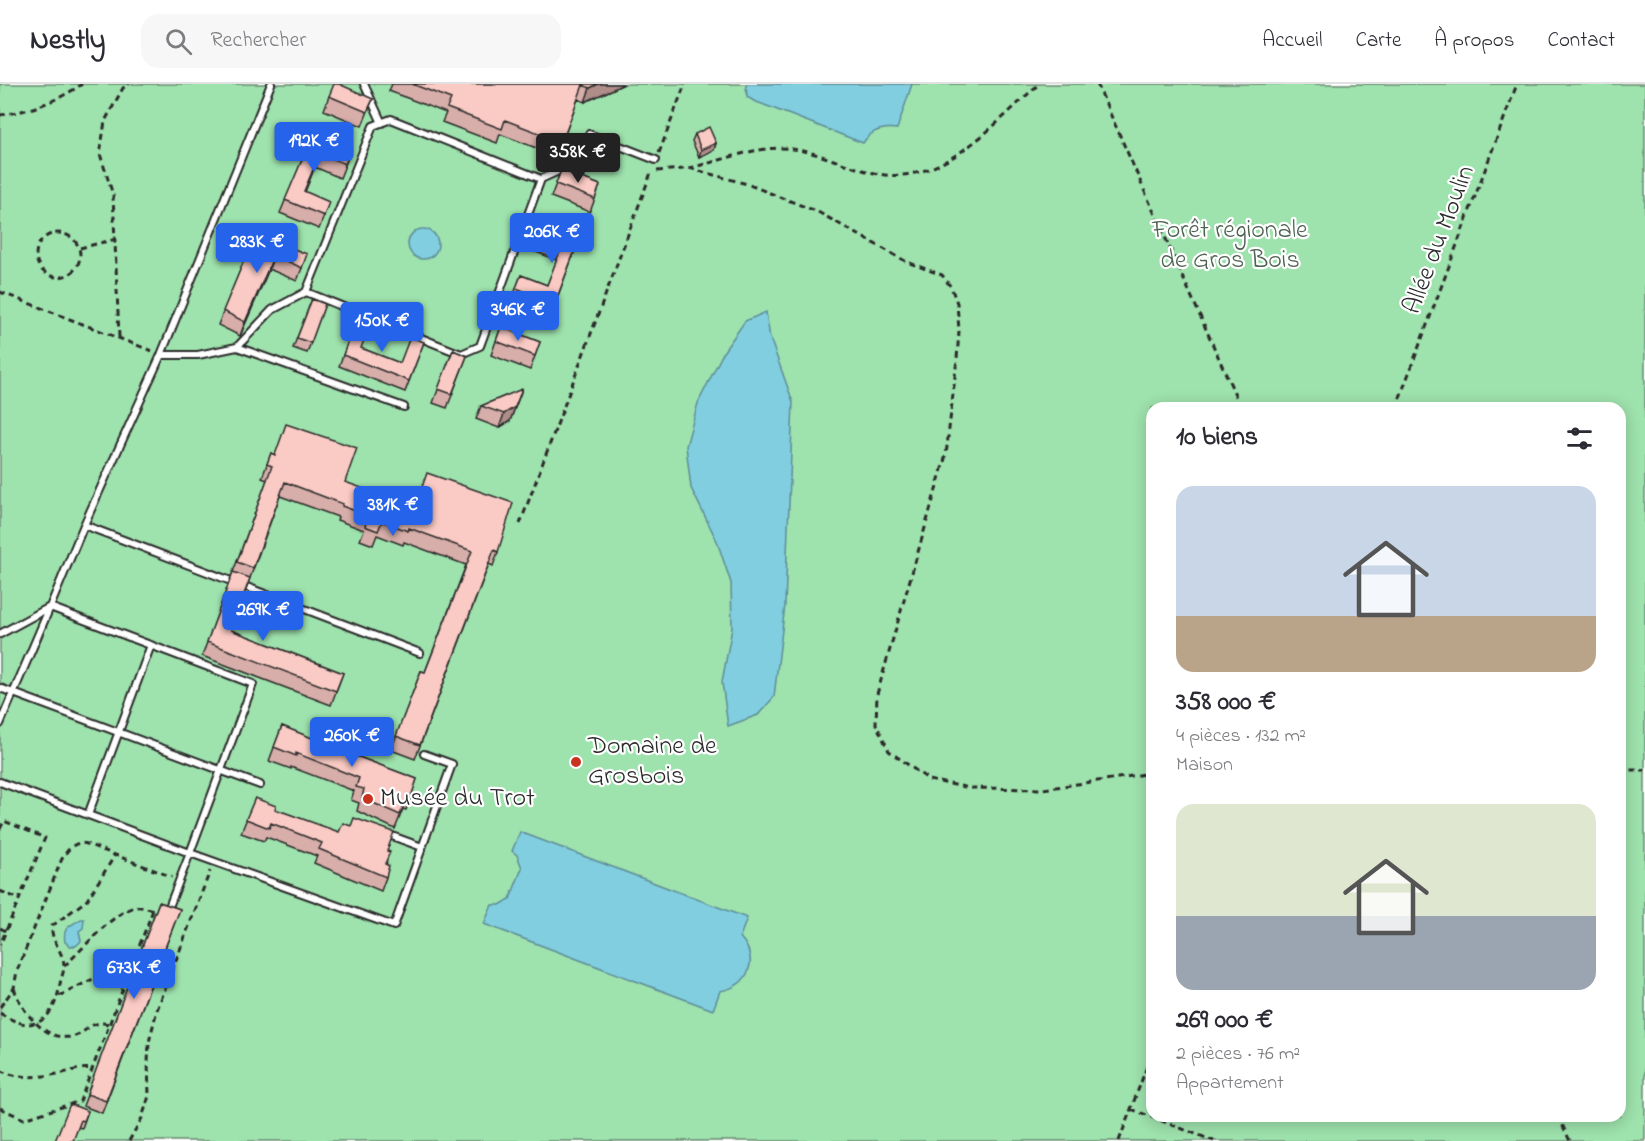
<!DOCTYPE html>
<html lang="fr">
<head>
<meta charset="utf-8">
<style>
	:root { --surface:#fff; --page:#f7f7f7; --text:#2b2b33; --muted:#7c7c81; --line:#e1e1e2; --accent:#2563eb }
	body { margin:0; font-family:"Indie Flower",sans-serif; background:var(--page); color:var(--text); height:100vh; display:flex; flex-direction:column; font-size:22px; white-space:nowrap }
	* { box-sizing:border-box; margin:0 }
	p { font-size:20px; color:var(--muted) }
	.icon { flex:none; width:33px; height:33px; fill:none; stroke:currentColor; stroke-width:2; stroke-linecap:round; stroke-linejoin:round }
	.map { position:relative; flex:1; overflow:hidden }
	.side { position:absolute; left:1146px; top:318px; width:480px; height:720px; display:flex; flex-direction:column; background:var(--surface); border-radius:18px; box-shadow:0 3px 15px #0003 }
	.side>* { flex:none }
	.price { position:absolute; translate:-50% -51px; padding:0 14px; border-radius:6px; background:var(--accent); color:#fff; font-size:20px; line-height:39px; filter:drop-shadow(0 2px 3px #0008) }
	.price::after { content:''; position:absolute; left:50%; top:36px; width:18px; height:14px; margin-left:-9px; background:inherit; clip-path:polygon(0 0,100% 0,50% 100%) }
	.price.active { background:#222; color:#fff }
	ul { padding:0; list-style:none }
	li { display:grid; align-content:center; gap:12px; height:318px; padding:0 30px }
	li span { display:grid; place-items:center; height:186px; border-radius:18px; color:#555 }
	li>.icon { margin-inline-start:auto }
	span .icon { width:108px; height:108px; fill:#fffc; stroke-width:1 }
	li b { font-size:26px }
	h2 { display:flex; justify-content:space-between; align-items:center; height:72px; padding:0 30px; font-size:26px }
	header { display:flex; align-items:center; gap:36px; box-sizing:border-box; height:84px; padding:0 30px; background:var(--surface); border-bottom:2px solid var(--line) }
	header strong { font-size:28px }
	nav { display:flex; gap:33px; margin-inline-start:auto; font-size:21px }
	.search { width:420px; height:54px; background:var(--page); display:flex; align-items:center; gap:15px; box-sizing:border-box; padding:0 21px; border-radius:18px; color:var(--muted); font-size:22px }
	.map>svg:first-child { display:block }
	.green { fill:#9ee2ad; stroke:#64866c; stroke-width:1.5; fill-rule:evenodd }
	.water { fill:#80cedf; stroke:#5e8d97; stroke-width:1.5 }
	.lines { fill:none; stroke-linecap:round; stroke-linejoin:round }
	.service-casing { stroke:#2b2b2b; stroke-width:10 }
	.path { stroke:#2b2b2b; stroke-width:3; stroke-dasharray:6 4.5; stroke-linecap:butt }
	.service { stroke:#fff; stroke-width:6 }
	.wall { fill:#d7aea9; stroke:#2b2b2b; stroke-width:1.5 }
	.shaded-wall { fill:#af8d89; stroke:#2b2b2b; stroke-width:1.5 }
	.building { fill:#facac4; stroke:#2b2b2b; stroke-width:1.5 }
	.poi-dot { fill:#c8321e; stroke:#fff; stroke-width:2 }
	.labels { text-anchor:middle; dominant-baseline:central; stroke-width:4.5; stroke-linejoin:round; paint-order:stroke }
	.park-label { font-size:26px; fill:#4e6252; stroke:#fff }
	.street-label { font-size:26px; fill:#2b2b2b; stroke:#fff }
	.poi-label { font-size:26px; fill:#2b2b2b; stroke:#fff; text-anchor:start }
</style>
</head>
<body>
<header>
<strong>Nestly</strong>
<div class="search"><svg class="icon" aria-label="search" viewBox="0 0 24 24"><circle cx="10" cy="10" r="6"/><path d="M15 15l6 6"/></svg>Rechercher</div>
<nav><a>Accueil</a><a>Carte</a><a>À propos</a><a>Contact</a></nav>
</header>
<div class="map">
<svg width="1645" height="1057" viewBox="0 0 1645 1057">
	<rect width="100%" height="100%" fill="#fff"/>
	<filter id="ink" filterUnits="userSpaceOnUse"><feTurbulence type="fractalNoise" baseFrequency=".0167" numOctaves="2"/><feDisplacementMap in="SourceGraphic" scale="12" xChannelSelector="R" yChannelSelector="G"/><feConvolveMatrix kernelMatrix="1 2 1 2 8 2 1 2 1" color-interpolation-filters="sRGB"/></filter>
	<g filter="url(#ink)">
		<path class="green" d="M0,0H1645V1057H0ZM1152,324H1620V1032H1152Z"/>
		<path class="water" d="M746,0H912L897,45C883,43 871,46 863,59L754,17L747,13Z
			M408 160a15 15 0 1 1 30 0a15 15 0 1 1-30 0Z
			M766,228L770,254L793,318L785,521L774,613L758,631L728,642L722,598L732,544L731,499L717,457L691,404L686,362L698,319L724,267L745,237Z
			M520,748L747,834L740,853C760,876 749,902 720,907L713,926L484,840L492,821H500L510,815L522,784L517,771L512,767Z
			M81,835H84L83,844L79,847L81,857L76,862H70L65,858C62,842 71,842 81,835Z"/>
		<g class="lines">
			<defs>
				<path id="service" d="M364,0L382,39
					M306,208L373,42L391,35L541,95
					M237,263L272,226L306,208L461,270L480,262L541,95L576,79L589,50L656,76
					M161,271H198L237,263L404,323
					M84,441L420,569
					M0,550L50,523L84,441L161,271L271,0
					M0,604L260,701
					M0,640L50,523L253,600L190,769L0,698
					M88,731L151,561
					M392,752L422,763
					M167,828L190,769L394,842L452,680L424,670"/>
			</defs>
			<use href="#service" class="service-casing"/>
			<path class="path" d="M1097,0L1241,324
				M0,31C30,27 58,17 82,0
				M659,69L685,0
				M689,84L747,100L818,128L907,178L942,191L951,203L957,219L959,247L957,275L946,371L877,610L876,640L889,667L929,696L970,704L1043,705L1152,689
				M657,87C667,86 678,86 688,84C720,78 749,64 782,64C813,65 844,82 874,89C940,105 995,39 1039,0
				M36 171a22 22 0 1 1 44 0a22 22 0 1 1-44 0Z
				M80,164L116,155
				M0,208L152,267
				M119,253L113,111L100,70L105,37L123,4L129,0
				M1396,324L1517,0
				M520,440L652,86
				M1620,686H1645
				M0,745L4,737L45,754L0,861
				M0,807L19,815
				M0,844L6,847
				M64,882C83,866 112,828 136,823C142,822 148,825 155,826
				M14,904C20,925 44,957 71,953C87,950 90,935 109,940
				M59,912L103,890L122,875L135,874
				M0,923L14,904L17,887L61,777C66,767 74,756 87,760L172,793
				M0,929C34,952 54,937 60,900C61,894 64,888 64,882C64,868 50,857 52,842L87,816L115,771
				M0,986C18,996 44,993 63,989C73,987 81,983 92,985
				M0,1024L24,1035L80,1017L153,826
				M1131,1025L1214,1057
				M1558,1032L1570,1057
				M129,1057L142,1034L149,1012L148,978L149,958L157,926L210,787
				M1119,1057L1152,969"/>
			<use href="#service" class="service"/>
		</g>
		<path class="wall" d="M392,0H624L585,18L578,15L557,72L500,50L497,59L442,38L446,29L389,7Z
			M329,12L373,15L362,42L324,26Z
			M313,50L351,66L340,94L315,83L305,108L324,132L319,145L280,129Z
			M695,50L716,59L714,66L699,73L692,57Z
			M561,86L600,101L590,128L551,113Z
			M541,138L580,153L550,233L511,218L521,191L547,201L557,176L531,166Z
			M255,150L302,184L297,197L269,185L240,252L218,241Z
			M312,215L325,220L307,269L293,264Z
			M357,233L361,264L400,279L424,258L405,308L339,282Z
			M501,243L540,258L530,286L491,271Z
			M453,266L467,272L447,324L433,319Z
			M522,305L510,337L499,344L476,335L481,322Z
			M271,369L345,398L498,468L493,482L489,480L415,675L391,666L421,587L425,588L466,481L404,458L403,461L377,451L373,461L360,456L364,446L337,436L338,433L280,412L231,546L343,589L331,621L202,572L267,396L262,394Z
			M282,642L340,666L417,695L406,726L403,725L395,745L357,727L359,719L351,716L354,707L291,683V685L269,677Z
			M255,714L275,725L387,767L386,793L381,807L314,779L317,772L266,753L264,757L241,749Z
			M159,818L180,825L102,1029L83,1022Z
			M88,1027L82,1044L78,1043L55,1057Z"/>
		<path class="shaded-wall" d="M598,0H624L585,18L590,4Z
			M716,59L714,66L699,73L701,66Z
			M274,171L269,185L240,252L245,238Z
			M522,305L510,337L499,344L504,330Z"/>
		<path class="building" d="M334,0H339L373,15L367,28L329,12Z
			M412,0H598L590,4L583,1L562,58L505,36L502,45L447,24L451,15Z
			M709,43L716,59L701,66L695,50Z
			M313,50L351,66L345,80L320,69L304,107L329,118L324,132L285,116Z
			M561,86L600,101L595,115L556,100Z
			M541,138L580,153L555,219L516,204L521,191L547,201L562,162L536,152Z
			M255,150L307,170L302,184L274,171L245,238L223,227Z
			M312,215L325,220L311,259L297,254Z
			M357,233L371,238L361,264L400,279L410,253L424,258L409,297L343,271Z
			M501,243L540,258L535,272L496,257Z
			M453,266L467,272L452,310L438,305Z
			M522,305L515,323L504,330L481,322Z
			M286,340L357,364L345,398L415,423L427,389L513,419L498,468L494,466L420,661L396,652L421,587L425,588L472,467L409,444L408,447L382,437L378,447L365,442L369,432L342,422L343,420L285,398L253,484L237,478L272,382L267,380L271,369L275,371Z
			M233,488L250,494L231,546L343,589L336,607L207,558Z
			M282,642L322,658L327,648L343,654L340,666L417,695L411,713L408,711L400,731L362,714L364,705L356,703L359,694L296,669V672L274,663Z
			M255,714L276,722L275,725L339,748L343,739L351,742L354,734L394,748L387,767L390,768L385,780L389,782L386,793L319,765L322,759L271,739L269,744L246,735Z
			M159,818L180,825L106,1017L87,1010Z
			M70,1020L88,1027L84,1037L81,1036L73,1057H55Z"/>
	</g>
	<g class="poi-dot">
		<circle cx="576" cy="678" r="6"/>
		<circle cx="368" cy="715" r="6"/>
	</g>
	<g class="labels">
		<g class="park-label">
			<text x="1230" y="147">Forêt régionale<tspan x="1230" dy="30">de Gros Bois</tspan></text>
		</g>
		<g class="street-label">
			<text transform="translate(1440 156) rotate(-69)">Allée du Moulin</text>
		</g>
		<g class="poi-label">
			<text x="588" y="663">Domaine de<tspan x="588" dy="30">Grosbois</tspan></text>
			<text x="380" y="715">Musée du Trot</text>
		</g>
	</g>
</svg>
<b class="price" style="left:314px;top:89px">192K €</b>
<b class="price active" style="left:578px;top:100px">358K €</b>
<b class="price" style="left:552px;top:180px">206K €</b>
<b class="price" style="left:257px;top:190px">283K €</b>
<b class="price" style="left:518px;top:258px">346K €</b>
<b class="price" style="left:382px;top:269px">150K €</b>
<b class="price" style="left:393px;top:453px">381K €</b>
<b class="price" style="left:263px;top:558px">269K €</b>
<b class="price" style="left:352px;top:684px">260K €</b>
<b class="price" style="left:134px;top:916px">673K €</b>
<section class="side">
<h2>10 biens<svg class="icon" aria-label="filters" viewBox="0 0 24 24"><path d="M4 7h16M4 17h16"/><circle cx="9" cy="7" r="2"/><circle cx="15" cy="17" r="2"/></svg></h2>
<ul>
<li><span style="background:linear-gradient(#c9d6e8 70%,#b9a48a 0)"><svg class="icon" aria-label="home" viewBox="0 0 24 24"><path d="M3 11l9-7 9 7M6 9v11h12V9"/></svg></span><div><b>358 000 €</b><p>4 pièces · 132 m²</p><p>Maison</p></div></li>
<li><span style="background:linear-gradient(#dfe7d0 60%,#9aa5b1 0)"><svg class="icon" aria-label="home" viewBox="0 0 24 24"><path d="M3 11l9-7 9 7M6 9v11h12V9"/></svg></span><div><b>269 000 €</b><p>2 pièces · 76 m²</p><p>Appartement</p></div></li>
</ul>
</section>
</div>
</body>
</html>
